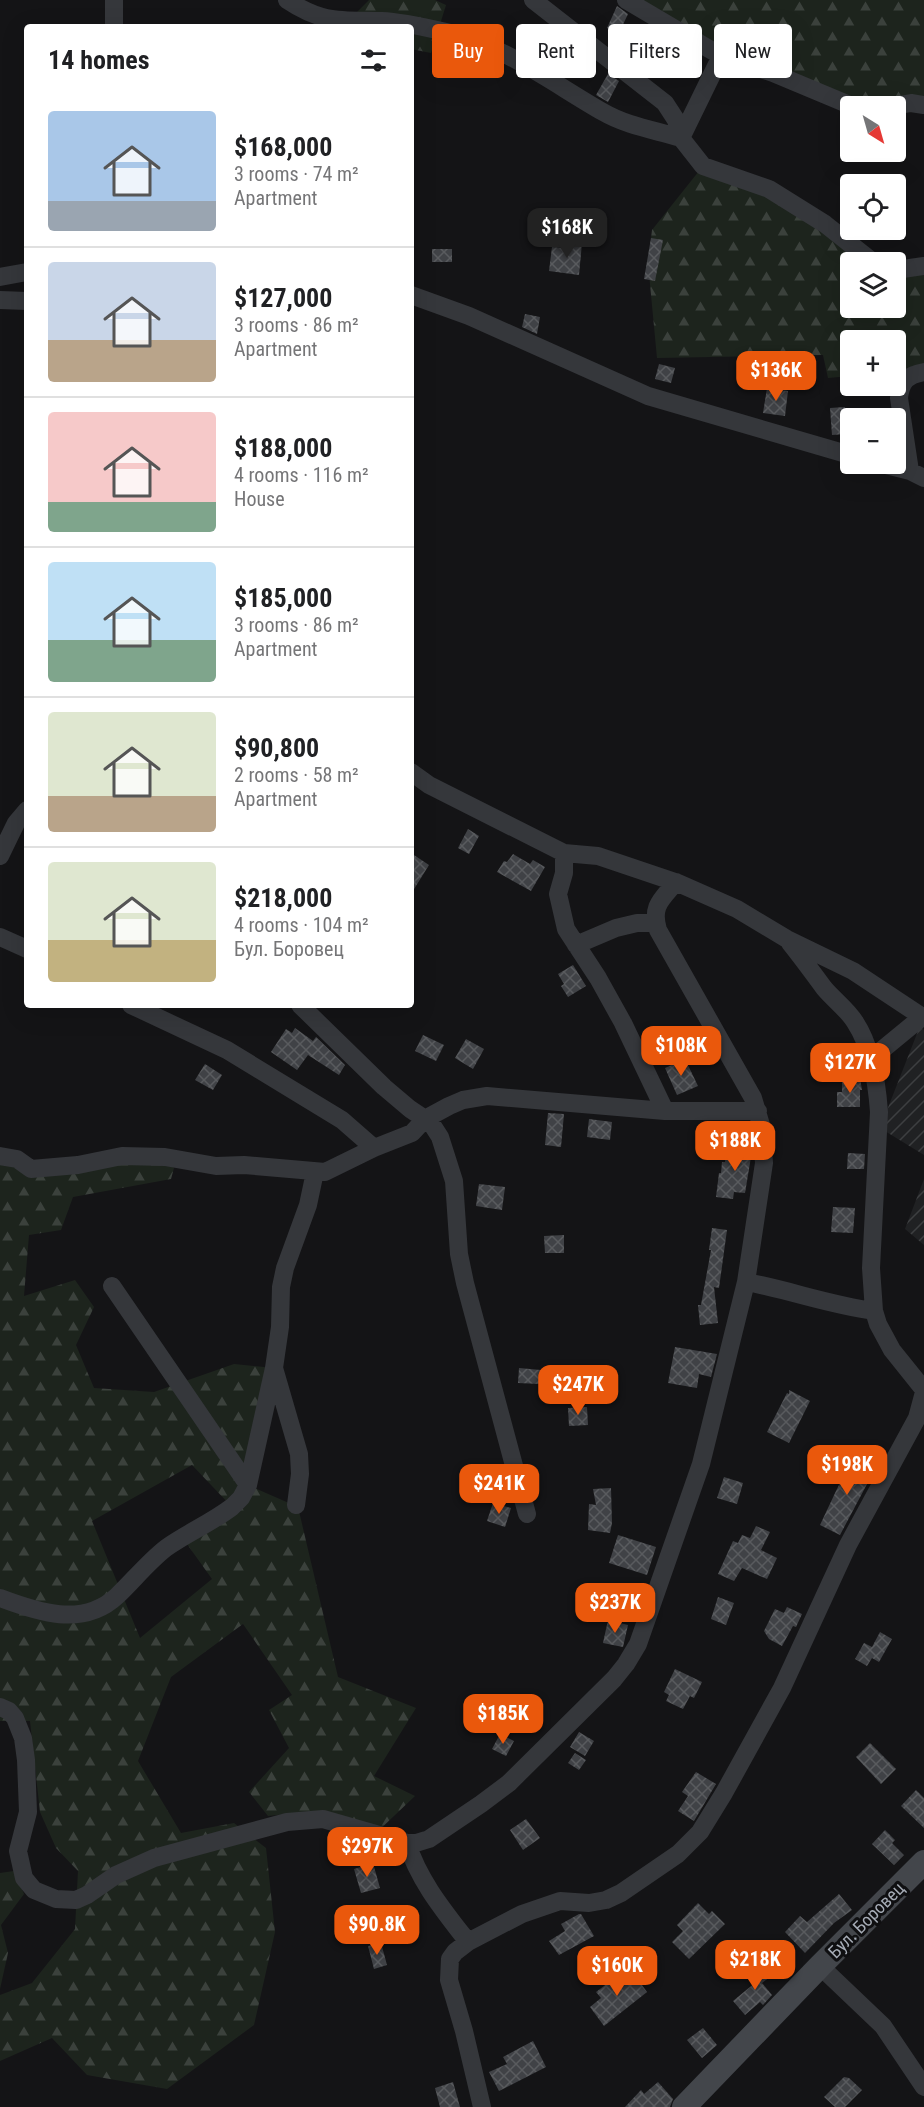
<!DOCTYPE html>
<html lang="en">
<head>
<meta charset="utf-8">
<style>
	:root { --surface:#fff; --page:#f2f2f2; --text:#202124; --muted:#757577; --line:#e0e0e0; --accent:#ea580c }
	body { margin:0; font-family:"Roboto Condensed",sans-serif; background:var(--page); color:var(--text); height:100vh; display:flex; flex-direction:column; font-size:22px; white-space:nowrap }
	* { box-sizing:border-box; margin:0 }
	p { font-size:20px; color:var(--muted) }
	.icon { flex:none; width:33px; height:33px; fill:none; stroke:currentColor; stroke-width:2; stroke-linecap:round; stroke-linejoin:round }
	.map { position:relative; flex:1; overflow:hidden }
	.panel { position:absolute; left:24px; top:24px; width:390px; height:984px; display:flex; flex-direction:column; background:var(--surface); border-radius:6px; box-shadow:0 6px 24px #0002 }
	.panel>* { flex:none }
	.guide { position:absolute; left:432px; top:24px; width:402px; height:54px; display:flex; gap:12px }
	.needle { width:39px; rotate:143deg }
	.fabs { position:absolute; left:840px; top:96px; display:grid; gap:12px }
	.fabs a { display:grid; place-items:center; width:66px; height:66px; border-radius:6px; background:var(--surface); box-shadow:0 6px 24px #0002; font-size:30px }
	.price { position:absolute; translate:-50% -51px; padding:0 14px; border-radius:12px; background:var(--accent); color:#fff; font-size:20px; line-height:39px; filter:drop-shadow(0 2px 3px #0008) }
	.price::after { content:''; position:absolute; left:50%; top:36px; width:18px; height:14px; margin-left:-9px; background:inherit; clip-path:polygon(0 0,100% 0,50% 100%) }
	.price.selected { background:#222; color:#fff }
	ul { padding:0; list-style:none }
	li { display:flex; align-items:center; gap:18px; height:150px; padding:0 24px }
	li+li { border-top:2px solid var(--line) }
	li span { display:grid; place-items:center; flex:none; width:168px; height:120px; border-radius:6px; color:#555 }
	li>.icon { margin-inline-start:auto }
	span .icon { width:72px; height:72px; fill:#fffc; stroke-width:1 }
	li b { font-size:26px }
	h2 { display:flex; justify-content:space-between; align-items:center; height:72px; padding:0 24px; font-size:26px }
	.tag { padding:0 21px; border-radius:6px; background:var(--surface); box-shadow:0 6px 24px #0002; font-size:21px; line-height:54px }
	.tag.selected { background:var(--accent); color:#fff }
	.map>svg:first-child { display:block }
	.industrial { fill:url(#industrial-furrows) }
	.forest { fill:url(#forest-firs); fill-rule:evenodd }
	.building { fill:url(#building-cross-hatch) }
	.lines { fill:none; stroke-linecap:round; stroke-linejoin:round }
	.street { stroke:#35373b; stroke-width:18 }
	.secondary { stroke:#43464b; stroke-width:24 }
	.labels { text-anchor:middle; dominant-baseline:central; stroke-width:6; stroke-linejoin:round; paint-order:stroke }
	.street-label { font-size:18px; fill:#a6acb6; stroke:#0f0f11 }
</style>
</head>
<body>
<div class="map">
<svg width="924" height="2107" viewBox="0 0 924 2107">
	<defs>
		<pattern id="industrial-furrows" width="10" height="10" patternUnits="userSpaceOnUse" patternTransform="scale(1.5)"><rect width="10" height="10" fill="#202123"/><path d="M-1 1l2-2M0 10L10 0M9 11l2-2" fill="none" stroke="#3d3f41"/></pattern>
		<pattern id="forest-firs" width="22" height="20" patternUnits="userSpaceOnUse" patternTransform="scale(1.5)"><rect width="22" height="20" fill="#1d241d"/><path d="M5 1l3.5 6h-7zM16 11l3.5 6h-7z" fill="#3b413c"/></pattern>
		<pattern id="building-cross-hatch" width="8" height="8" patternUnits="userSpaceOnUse" patternTransform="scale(1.5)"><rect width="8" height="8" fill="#404246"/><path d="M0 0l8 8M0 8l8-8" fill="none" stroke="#595b5e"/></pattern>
	</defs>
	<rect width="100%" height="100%" fill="#141416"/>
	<path class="industrial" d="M920,1026L924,1030V1155L880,1128Z
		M924,1179V1245L905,1229Z"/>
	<path class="forest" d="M369,0H435L446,5L431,53L411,49V27H357V12Z
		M626,0H924V105L852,106L802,87Z
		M703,166L769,189L873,262H850V308H896V270L924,266V371L896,373V340H850V376L828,378L823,355L657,358L648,263L652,230Z
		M0,1156L31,1169L165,1157L174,1168L171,1179L73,1197L61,1230L29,1235L24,1296L75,1280L94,1307L76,1345L94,1388L154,1392L234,1364L274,1368L248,1485L298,1507L338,1677L416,1708L374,1776L415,1796L374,1835L286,1814L268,1816L249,1792L289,1748L269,1710L292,1695L243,1624L171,1677L138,1761L181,1833L234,1823L266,1848L275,1932L254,2025L167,2089L87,2075L52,2038L0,2061V1995L32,1983L75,1929L78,1871L56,1848L40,1812L30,1721H0ZM192,1465L232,1507L182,1537L212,1579L140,1638L92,1521Z
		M14,1871L24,1894L1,1925L8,1953L0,1989V1873Z"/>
	<path class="building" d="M617,6L628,14L619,33L607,28Z
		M608,74L619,81L608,102L596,95Z
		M582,212L594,215L589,233L577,230Z
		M651,238L663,240L655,281L644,279Z
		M566,241L582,243L579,275L549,271L552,247L565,248Z
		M432,249H452V262H432Z
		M525,314L540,317L537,334L522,327Z
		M659,364L675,368L671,383L655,379Z
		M767,388L788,391L785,416L763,413Z
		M845,407L847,434L832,435L830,408Z
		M468,829L479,836L469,854L458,848Z
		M411,853L429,865L411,894Z
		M513,854L530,864L533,860L545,867L531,891L497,872L504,861L507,862Z
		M573,965L586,986L568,997L561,986L564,984L558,974Z
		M295,1028L313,1041L316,1037L345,1065L339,1075L308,1055L297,1070L271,1052L286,1029L292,1033Z
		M423,1035L444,1045L436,1061L415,1051Z
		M466,1039L484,1049L473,1069L455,1058Z
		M685,1059L698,1086L677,1095L665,1068Z
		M205,1064L222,1075L213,1090L195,1080Z
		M860,1078L862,1090H860V1107H837V1092H842V1082Z
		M548,1113L564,1114L561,1147L545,1145Z
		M589,1119L612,1122L610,1140L587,1137Z
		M741,1141L751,1142L752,1151L745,1193L734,1192L733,1199L716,1197L719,1173H721L722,1162H725L726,1152H739Z
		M848,1153L865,1154L864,1169H847Z
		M479,1184L505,1187L502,1210L476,1206Z
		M833,1207L855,1208L853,1233L831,1232Z
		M712,1228L727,1230L719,1288L714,1287L718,1323L700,1325L698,1305H701L711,1250H709Z
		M564,1235V1253H545L544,1236Z
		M675,1347L717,1354L711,1377L699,1374L697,1388L668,1383Z
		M519,1368L541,1370L539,1384L518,1383Z
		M789,1390L810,1401L789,1443L767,1432L787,1393L789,1394Z
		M587,1407L588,1425L569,1426L568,1408Z
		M852,1457L875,1469L840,1535L820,1525Z
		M724,1477L743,1483L737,1504L717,1498Z
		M611,1488L612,1523L610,1533L588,1530L589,1504L596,1505L593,1489Z
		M493,1503L511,1508L505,1527L487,1521Z
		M756,1526L770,1532L761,1550L777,1558L767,1579L742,1568L734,1581L718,1574L733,1541L738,1543L742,1535L750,1538Z
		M618,1535L656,1547L647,1575L609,1563Z
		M718,1597L734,1603L726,1625L711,1619Z
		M787,1607L802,1614L796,1627L793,1626L782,1646L769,1639L764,1631L775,1609L784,1613Z
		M608,1620L628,1625L623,1647L603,1643Z
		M880,1632L892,1639L879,1662L872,1658L867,1666L855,1659L864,1643L872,1647Z
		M675,1669L702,1682L694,1698L690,1696L683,1709L666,1701L669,1695L664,1692Z
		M579,1732L594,1741L585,1756L570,1747Z
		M500,1734L514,1741L506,1756L492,1749Z
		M870,1743L896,1769L881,1784L856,1757Z
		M575,1753L586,1760L579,1770L568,1763Z
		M696,1772L716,1784L694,1821L678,1811L688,1796L682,1792Z
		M916,1790L924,1798V1828L901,1806Z
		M526,1819L540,1838L523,1850L510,1830Z
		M885,1830L895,1840L892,1843L904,1855L894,1865L872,1844Z
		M373,1863L380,1888L361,1893L354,1869Z
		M839,1894L852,1910L834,1923L805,1953L785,1932L800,1916L807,1922Z
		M698,1903L709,1914L712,1911L725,1924L689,1959L672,1942L683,1931L677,1925Z
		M579,1914H581L594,1936L559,1955L549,1941L565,1931L561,1924Z
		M381,1943L387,1965L374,1969L368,1946Z
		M760,1963L771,1976L762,1983L772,1995L763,2005L760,2002L745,2015L733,2001L756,1982L748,1972Z
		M625,1970L634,1981L637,1978L647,1992L604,2026L590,2007L601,1998L596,1992Z
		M703,2028L717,2045L702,2058L687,2040Z
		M533,2041L546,2067L499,2091L489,2072L507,2064L503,2057Z
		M844,2077L849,2078L862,2090L845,2107H835L824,2097Z
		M453,2082L460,2107H440L435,2088Z
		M658,2082L673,2099L670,2107H625L641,2090L644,2094Z"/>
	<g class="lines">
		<path class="street" d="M287,0C323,24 341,20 382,21C404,22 428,28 450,33C506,47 554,84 603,112C627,126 655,130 681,138L676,120L665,103L533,0
			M626,0L721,56
			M114,27V0
			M852,106L773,73L721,56L681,138L703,166L769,189L825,224L873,262
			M894,106L911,103L924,105
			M896,270L924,266
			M0,277L27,272
			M411,295L469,316L648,396L850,455
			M0,300L27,301
			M924,372C907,375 901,381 899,398L910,471L924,478
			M882,464L910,471
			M411,772L429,785L564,853L598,856L678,883L737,909L787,939L853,971L924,1018
			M564,853V873L558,894L566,929L598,978L623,1023L665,1111
			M0,856L16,823L27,810
			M0,937L27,949
			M790,943C802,958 813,973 824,988C834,1000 847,1009 855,1022C872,1048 877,1083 879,1112L871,1268L874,1311L878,1324L892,1350L924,1390
			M576,945L616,928L637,923H656
			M131,1005L227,1050L342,1120L374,1148
			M300,1005L384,1087L410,1109L431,1123L440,1137L454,1181L459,1254L465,1283L527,1514
			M871,1059L922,1017
			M0,1156L17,1159L31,1169L78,1165L122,1156L165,1157L216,1166L244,1165L325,1172L374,1148L412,1133L425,1119L449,1106L463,1100L487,1096L665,1111H758
			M746,1282C789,1290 830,1305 874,1311
			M112,1286L248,1485
			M274,1368L280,1327L281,1287L285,1268L308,1205L315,1172
			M0,1598C37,1612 83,1628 117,1596C133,1581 148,1562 166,1548C187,1533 211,1523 232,1507L241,1498L248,1485L274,1368L299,1454L300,1474L296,1505
			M0,1707L9,1711L15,1718L23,1738L26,1760L28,1812L18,1851L24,1878L34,1890L56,1899L76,1900L87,1895L116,1875L154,1858L287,1822L323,1819L407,1843
			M468,1942C444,1911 419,1881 407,1843H416L429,1839L481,1804L509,1783L614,1679L626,1664L638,1644L701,1464L746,1282L764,1163L761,1125L753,1098L658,930C651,906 661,900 676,882
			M820,1966L883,2026L924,2087
			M482,2107L464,2031L449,1980L450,1959L455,1952L468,1942L522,1914L560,1901L589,1903L606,1900L621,1893L678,1854L700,1832L724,1793L782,1688L848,1545L917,1418L924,1392"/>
		<path class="secondary" d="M684,2107L820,1966L924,1862"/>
	</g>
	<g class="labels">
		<g class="street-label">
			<text transform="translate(866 1920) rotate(-45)">Бул. Боровец</text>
		</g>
	</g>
</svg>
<div class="fabs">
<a><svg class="needle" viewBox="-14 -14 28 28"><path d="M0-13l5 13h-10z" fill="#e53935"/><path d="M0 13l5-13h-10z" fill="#757577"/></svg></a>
<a><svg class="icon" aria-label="locate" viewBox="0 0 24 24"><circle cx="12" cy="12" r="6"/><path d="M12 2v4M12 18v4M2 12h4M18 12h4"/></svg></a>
<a><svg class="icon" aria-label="layers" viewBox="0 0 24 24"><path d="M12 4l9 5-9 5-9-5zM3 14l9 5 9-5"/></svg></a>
<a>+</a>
<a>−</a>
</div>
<b class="price selected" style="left:567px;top:259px">$168K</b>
<b class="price" style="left:776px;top:402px">$136K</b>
<b class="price" style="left:681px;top:1077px">$108K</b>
<b class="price" style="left:850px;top:1094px">$127K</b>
<b class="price" style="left:735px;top:1172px">$188K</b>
<b class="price" style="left:578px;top:1416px">$247K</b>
<b class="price" style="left:847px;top:1496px">$198K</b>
<b class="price" style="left:499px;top:1515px">$241K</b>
<b class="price" style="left:615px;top:1634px">$237K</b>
<b class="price" style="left:503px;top:1745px">$185K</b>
<b class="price" style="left:367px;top:1878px">$297K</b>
<b class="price" style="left:377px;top:1956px">$90.8K</b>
<b class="price" style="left:755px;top:1991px">$218K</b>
<b class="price" style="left:617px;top:1997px">$160K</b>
<div class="guide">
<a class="tag selected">Buy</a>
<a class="tag">Rent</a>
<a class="tag">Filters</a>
<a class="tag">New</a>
</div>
<section class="panel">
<h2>14 homes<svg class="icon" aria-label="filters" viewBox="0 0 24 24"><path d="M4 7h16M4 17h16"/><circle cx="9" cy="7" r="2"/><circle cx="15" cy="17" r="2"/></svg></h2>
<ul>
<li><span style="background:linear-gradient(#a9c7e8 75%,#9aa5b1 0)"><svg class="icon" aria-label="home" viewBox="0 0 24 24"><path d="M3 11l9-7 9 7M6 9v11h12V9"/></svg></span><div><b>$168,000</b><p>3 rooms · 74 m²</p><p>Apartment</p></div></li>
<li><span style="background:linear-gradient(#c9d6e8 65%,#b9a48a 0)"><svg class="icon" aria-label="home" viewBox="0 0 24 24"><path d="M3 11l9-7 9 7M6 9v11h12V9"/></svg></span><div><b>$127,000</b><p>3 rooms · 86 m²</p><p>Apartment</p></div></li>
<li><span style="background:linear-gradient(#f6c9c9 75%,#7fa58c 0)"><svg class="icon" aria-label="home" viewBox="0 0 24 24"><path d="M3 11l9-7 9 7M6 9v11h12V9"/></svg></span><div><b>$188,000</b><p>4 rooms · 116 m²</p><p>House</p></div></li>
<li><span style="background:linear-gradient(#bfe0f5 65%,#7fa58c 0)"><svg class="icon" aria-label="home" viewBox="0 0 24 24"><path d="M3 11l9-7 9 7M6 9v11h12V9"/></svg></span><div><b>$185,000</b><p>3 rooms · 86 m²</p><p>Apartment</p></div></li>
<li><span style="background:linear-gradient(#dfe7d0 70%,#b9a48a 0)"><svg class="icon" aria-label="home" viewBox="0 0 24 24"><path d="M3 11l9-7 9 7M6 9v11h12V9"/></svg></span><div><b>$90,800</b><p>2 rooms · 58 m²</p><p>Apartment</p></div></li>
<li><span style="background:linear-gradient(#dfe7d0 65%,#c2b280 0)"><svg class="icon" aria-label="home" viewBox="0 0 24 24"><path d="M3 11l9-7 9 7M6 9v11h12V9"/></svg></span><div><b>$218,000</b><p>4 rooms · 104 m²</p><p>Бул. Боровец</p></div></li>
</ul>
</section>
</div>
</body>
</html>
